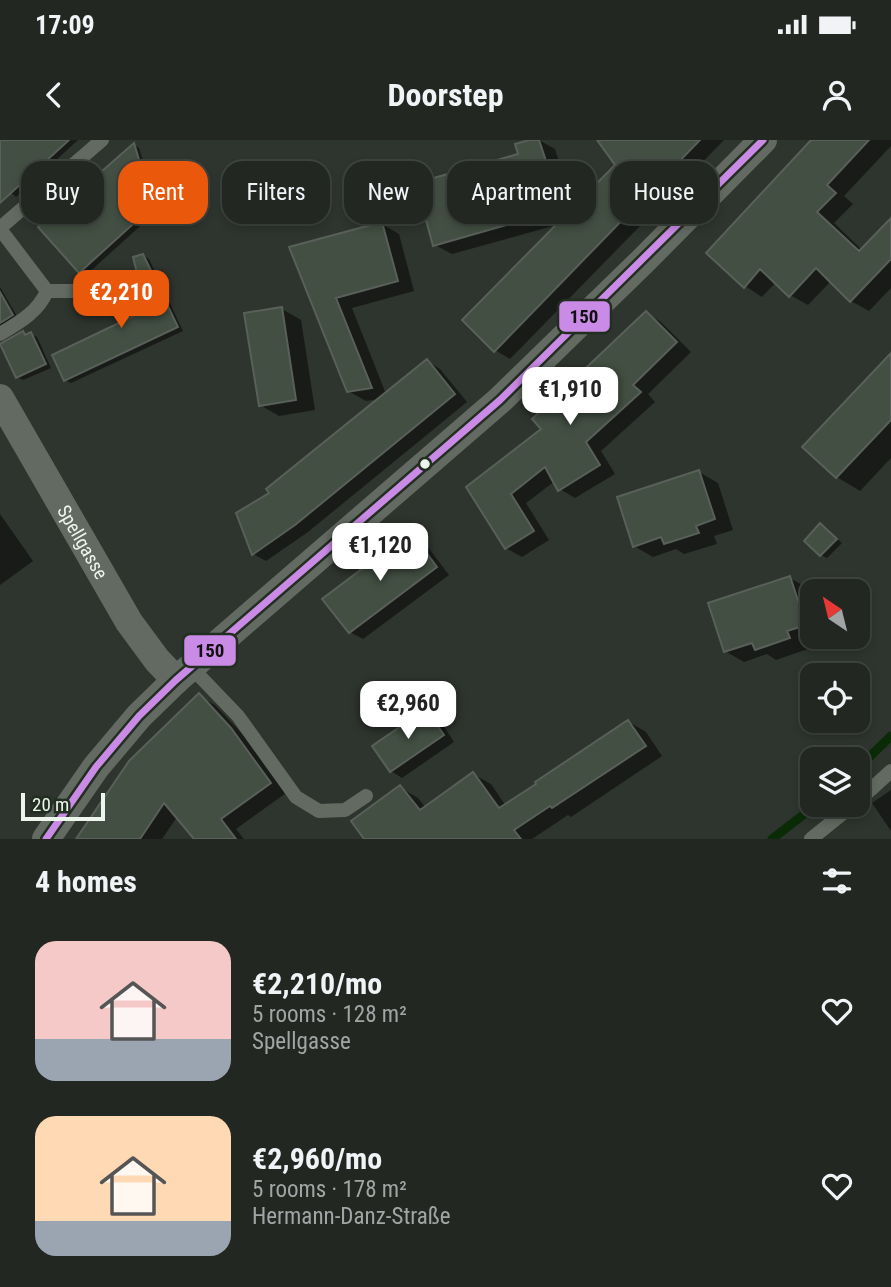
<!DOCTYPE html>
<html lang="en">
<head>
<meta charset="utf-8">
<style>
	:root { --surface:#222722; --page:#2a2f2a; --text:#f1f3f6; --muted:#a2a5a5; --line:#3f4440; --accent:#ea580c }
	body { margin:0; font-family:"Roboto Condensed",sans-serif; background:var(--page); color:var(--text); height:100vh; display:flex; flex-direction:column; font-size:26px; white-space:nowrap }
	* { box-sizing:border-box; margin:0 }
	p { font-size:23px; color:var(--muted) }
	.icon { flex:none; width:38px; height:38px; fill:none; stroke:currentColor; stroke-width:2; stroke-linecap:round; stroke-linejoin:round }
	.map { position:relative; height:699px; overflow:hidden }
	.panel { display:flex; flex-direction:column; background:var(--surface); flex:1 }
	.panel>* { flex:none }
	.hud { position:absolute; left:21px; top:21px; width:850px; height:63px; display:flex; gap:14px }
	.needle { width:46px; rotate:325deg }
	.controls { position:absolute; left:800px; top:439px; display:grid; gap:14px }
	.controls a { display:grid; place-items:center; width:70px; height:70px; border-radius:14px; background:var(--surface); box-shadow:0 4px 10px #0003,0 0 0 2px var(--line); font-size:35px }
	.scale { position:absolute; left:21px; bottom:18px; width:84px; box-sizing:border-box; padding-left:7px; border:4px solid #edf6ec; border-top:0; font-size:19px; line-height:24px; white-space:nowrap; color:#edf6ec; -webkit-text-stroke:5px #222e20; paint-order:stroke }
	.price { position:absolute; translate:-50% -60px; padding:0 16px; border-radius:14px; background:#fff; color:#222; font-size:23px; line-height:46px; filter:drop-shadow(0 2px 4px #0008) }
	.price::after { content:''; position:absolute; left:50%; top:42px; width:21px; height:16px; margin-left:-10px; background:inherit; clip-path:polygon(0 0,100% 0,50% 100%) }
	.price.selected { background:var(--accent); color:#fff }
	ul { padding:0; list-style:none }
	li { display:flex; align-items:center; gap:21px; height:175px; padding:0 35px }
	li span { display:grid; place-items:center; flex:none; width:196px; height:140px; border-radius:21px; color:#555 }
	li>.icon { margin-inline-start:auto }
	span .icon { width:84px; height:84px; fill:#fffc; stroke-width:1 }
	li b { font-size:30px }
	h2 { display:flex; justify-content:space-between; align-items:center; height:84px; padding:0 35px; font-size:30px }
	.tag { padding:0 24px; border-radius:21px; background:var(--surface); box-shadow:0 4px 10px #0003,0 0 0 2px var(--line); font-size:24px; line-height:63px }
	.tag.selected { background:var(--accent); color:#fff }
	.status { display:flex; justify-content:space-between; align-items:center; height:49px; padding:0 35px; background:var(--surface); direction:ltr }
	.status svg { height:19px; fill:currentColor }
	header { display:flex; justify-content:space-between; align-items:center; height:91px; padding:0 35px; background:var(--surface); font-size:32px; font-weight:700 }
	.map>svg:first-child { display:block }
	.shadow { fill:#0007 }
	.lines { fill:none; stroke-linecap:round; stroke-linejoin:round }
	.stream { stroke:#092c07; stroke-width:9 }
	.building { fill:#434f43; stroke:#595f59; stroke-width:2 }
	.service { stroke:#626a61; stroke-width:14 }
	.minor { stroke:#626a61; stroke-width:28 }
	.bus-1-casing { stroke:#222e20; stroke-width:12 }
	.bus-1 { stroke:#ca8be6; stroke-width:7 }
	.bus-dot { fill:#edf6ec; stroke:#222e20; stroke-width:2.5 }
	.labels { text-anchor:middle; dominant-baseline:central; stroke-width:7; stroke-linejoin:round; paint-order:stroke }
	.street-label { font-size:19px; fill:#edf6ec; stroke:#222e20 }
	.line-badge { stroke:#222e20; stroke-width:2.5 }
	.pale-badge-label { font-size:19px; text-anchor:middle; font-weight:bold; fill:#111 }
</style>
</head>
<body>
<div class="status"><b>17:09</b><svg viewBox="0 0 49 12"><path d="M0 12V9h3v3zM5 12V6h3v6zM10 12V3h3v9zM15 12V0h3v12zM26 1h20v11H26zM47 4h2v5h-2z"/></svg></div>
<header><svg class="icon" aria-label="back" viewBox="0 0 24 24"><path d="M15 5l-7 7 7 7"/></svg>Doorstep<svg class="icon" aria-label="person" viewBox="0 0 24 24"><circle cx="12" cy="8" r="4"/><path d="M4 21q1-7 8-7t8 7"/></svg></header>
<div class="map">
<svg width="891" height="699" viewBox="0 0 891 699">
	<rect width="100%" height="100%" fill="#2e342e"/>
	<path class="shadow" d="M0,0H78L16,57L0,43Z
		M535,0H539L555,9L575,69L618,26L600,0H724L510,219L495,210L560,84L452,114L435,105Z
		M813,0H891V6L844,56L853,64L834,83L862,110L891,80V148L869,171L851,161L831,141L808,165L790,155L776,142L762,157L745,146Z
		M134,5L139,8L158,70L86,135L80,131Z
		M382,84L399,94L414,151L352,168L386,254L427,221L440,229L467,262L308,392L266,421L253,414L272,354L379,259L366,261L348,251L291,108Z
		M143,115L149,119L183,191L71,243L65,240L148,171Z
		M0,147L18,178L0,190Z
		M282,169L301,180L315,270L279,276L260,265Z
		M646,173L661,182L691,212L648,254L655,262L601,311L615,334L575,358L560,349L555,341L526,363L549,400L522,417L506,408L469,347L544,289Z
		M23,193L27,196L31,194L37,197L51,228L23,240L17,237Z
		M891,216V318L860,351L837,337Z
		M699,332L718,343L733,390L714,396L717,404L684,414L676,409L653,417L634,406Z
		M0,374L33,421L0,445Z
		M821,385L842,403L827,418L821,415Z
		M411,394L424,402L449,435L363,499L350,492Z
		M790,438L809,449L812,458V497H820L805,502L808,509L776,520L767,514L744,522L725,511Z
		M199,556L215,565L247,599L286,653L236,689L244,699H194L177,677L162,699H78Z
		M426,571L438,577L454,602L402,638L391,631Z
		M629,582L646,592L662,616L571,677L568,675L532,699H366L401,648L418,658L426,668L473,634L491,644L506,666Z
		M891,650V691L872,663Z"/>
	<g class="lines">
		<path class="stream" d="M858,628L891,596
			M772,699L816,665"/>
	</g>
	<path class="building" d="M0,0H69L0,63Z
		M529,0H539L562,69L433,106L416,43L518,14L515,4Z
		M597,0H700L494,212L462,180L615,25Z
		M811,0H869L827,45L836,53L817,72L859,111L891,78V119L850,162L816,128L789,157L760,129L744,148L706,113Z
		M134,3L153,66L79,133L38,87Z
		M382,82L398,141L336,158L372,248L347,252L289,107Z
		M143,114L178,187L64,241L52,215L146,170L133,117Z
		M0,152L13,175L0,183Z
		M282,167L296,260L259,266L244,173Z
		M646,171L677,202L633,245L641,252L586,302L600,325L558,351L545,327L511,354L534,391L505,409L466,347L541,289L532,279Z
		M23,191L25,195L31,192L46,224L16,238L0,204Z
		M891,213V280L836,338L802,307Z
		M427,219L455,254L295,385L252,415L236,373L269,353L266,349Z
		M699,330L715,379L696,386L699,393L664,404L661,397L633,407L617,357Z
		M820,383L837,399L820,416L804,401Z
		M411,392L437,427L349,493L322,459Z
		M790,436L806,485L787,491L790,498L755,510L752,503L724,512L708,463Z
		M199,553L231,588L271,643L221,679L236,699H194L164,663L140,699H76L129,621Z
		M426,569L444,595L390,632L372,606Z
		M628,580L646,606L552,668L550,666L514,690L521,699H364L351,681L400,645L420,670L473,632L499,668L536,644L535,642Z"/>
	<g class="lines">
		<path class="service" d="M0,88L102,0
			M0,89L47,151H118
			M0,194C20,182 38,172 47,151
			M191,527L238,576L296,657L319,671L345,670L366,656
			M858,661L891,631
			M811,699L853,665"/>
		<g class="minor">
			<path id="s1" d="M0,258L129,482L157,520L176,540"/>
			<path d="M46,699L96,627L139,576L176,540L500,260L642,122L763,0"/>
		</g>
		<defs>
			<path id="bus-1" d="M46,699L96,627L139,576L176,540L500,260L763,0"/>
		</defs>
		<use href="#bus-1" class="bus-1-casing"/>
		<use href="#bus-1" class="bus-1"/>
	</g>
	<circle class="bus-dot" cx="425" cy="324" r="6"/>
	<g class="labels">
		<g class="street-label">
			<text stroke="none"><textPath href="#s1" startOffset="166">Spellgasse</textPath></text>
		</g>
	</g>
	<g class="line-badge">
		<rect x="558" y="160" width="53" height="33" rx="7" fill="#ca8be6"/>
		<rect x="183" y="494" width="54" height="33" rx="7" fill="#ca8be6"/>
	</g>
	<g class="pale-badge-label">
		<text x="584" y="183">150</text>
		<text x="210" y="517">150</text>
	</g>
</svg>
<div class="controls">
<a><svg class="needle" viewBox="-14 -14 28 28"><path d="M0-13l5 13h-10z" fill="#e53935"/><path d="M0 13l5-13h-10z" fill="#a2a5a5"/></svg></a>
<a><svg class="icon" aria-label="locate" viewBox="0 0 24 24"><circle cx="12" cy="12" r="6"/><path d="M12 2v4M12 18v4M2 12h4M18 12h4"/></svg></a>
<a><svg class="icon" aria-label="layers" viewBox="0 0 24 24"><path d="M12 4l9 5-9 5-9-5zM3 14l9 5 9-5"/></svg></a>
</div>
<div class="scale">20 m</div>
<b class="price selected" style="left:121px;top:190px">€2,210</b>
<b class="price" style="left:570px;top:287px">€1,910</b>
<b class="price" style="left:380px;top:443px">€1,120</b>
<b class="price" style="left:408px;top:601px">€2,960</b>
<div class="hud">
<a class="tag">Buy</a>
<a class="tag selected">Rent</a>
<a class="tag">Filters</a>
<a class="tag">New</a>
<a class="tag">Apartment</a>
<a class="tag">House</a>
</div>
</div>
<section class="panel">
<h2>4 homes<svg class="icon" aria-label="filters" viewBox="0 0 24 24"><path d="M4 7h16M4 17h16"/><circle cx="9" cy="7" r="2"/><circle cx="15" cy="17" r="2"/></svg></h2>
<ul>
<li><span style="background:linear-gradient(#f6c9c9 70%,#9aa5b1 0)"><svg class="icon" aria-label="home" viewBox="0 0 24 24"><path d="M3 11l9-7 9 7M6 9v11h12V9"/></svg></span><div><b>€2,210/mo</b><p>5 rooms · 128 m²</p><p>Spellgasse</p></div><svg class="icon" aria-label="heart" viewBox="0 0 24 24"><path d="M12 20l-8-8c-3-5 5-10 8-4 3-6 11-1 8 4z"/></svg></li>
<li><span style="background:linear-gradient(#ffd9b3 75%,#9aa5b1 0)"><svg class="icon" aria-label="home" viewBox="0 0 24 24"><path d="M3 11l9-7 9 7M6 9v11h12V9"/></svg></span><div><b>€2,960/mo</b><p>5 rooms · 178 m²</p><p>Hermann-Danz-Straße</p></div><svg class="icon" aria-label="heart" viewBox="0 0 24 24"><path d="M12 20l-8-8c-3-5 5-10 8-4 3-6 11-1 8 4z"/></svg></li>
</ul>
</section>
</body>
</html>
